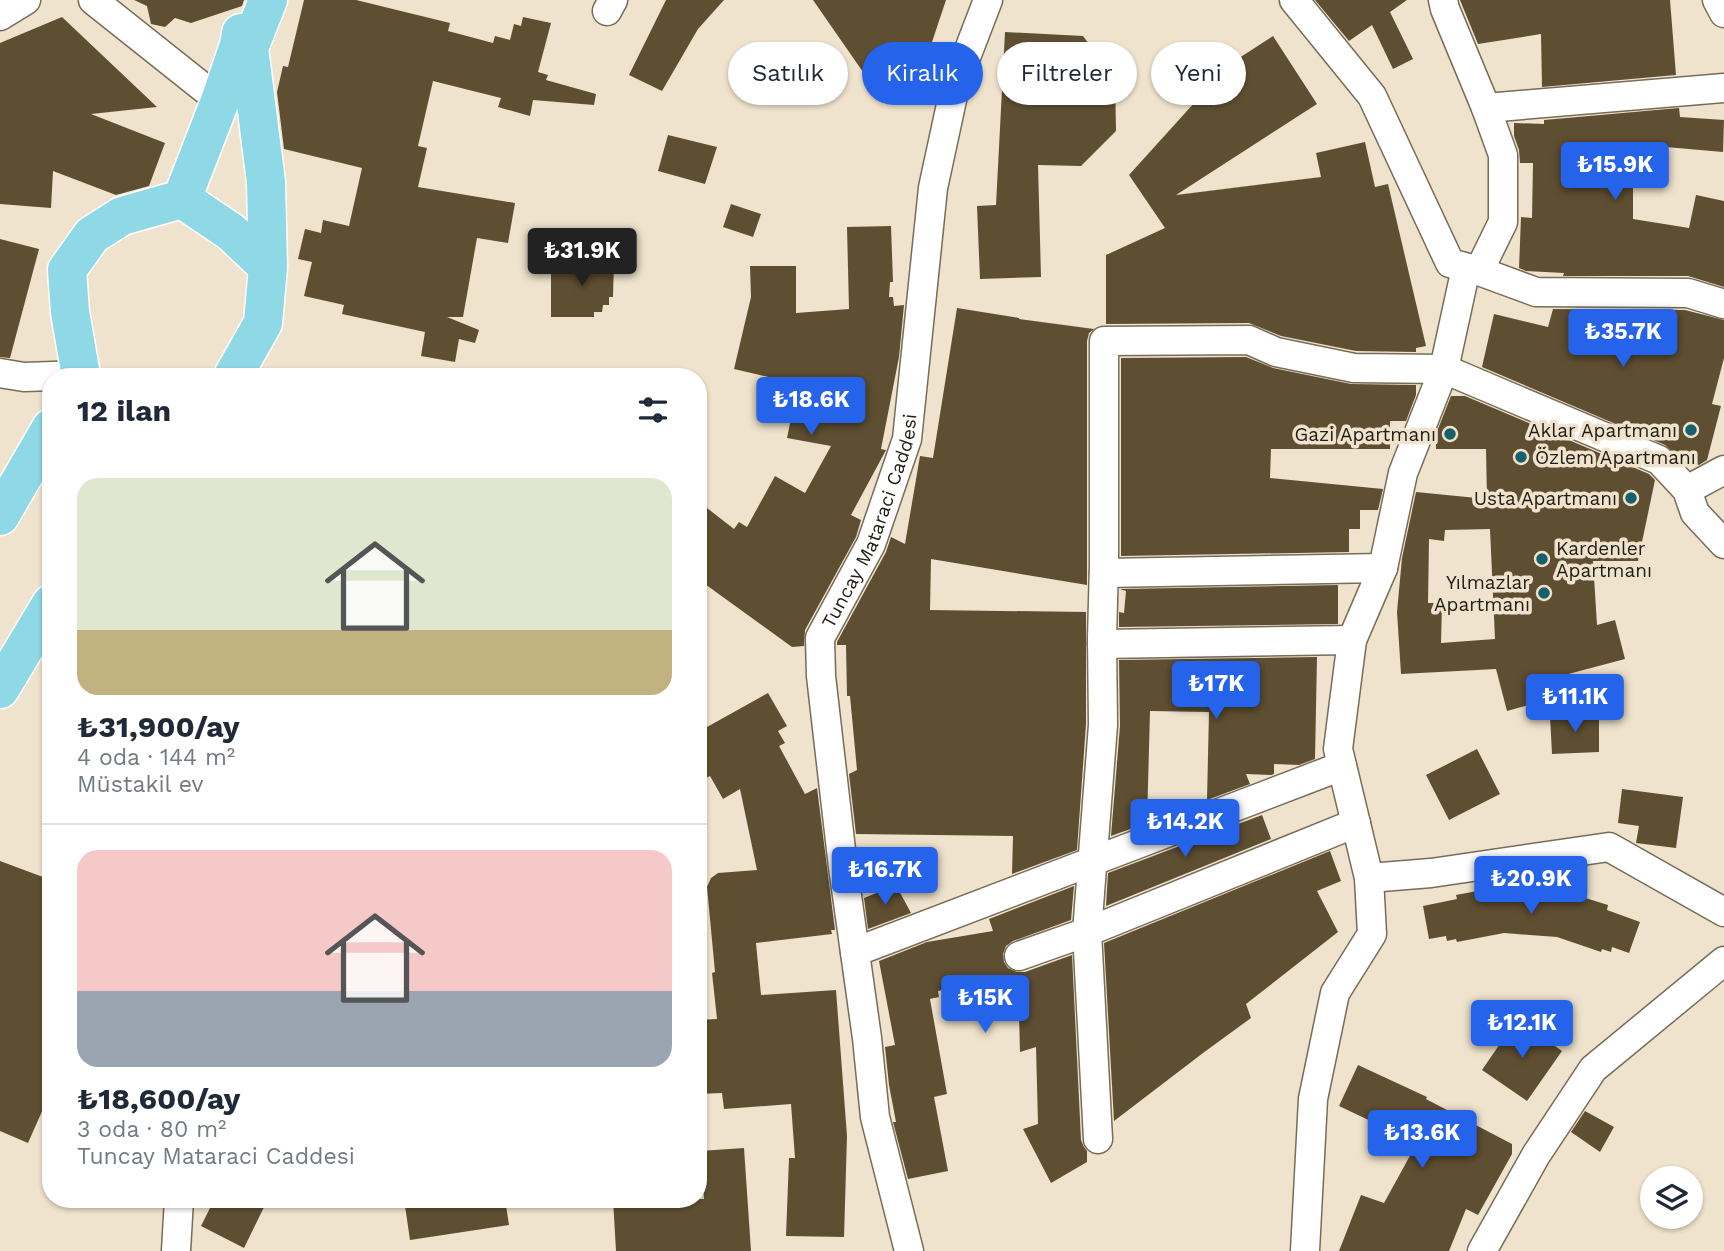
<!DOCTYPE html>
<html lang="tr">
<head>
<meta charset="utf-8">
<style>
	:root { --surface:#fff; --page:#f6f6f7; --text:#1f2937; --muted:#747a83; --line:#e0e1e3; --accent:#2563eb }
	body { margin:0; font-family:"Work Sans",sans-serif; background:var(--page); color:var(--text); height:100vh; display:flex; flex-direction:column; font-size:26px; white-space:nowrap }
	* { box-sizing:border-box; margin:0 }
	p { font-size:23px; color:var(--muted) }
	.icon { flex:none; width:38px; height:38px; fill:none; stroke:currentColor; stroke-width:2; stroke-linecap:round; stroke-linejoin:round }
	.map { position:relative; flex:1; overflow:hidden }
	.side { position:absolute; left:42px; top:368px; width:665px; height:840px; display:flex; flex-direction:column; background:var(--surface); border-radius:28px; box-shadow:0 2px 5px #0004 }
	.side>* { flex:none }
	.top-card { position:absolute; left:728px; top:42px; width:665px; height:63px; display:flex; gap:14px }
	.tools { position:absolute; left:1640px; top:1166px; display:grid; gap:14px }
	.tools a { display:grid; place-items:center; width:63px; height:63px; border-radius:50%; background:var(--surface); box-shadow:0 2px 5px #0004; font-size:35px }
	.price { position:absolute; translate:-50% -60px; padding:0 16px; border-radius:7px; background:var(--accent); color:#fff; font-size:23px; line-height:46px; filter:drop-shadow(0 2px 4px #0008) }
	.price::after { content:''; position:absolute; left:50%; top:42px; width:21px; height:16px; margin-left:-10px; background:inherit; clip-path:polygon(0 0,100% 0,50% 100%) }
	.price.selected { background:#222; color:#fff }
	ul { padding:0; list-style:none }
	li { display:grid; align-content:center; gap:14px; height:371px; padding:0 35px }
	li+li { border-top:2px solid var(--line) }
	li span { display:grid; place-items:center; height:217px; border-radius:21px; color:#555 }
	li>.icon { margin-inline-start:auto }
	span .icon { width:126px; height:126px; fill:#fffc; stroke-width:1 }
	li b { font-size:30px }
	h2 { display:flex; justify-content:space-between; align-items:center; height:84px; padding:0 35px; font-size:30px }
	.chip { padding:0 24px; border-radius:32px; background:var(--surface); box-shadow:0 2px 5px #0004; font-size:24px; line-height:63px }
	.chip.selected { background:var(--accent); color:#fff }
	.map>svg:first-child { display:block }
	.building { fill:#5f4f32; fill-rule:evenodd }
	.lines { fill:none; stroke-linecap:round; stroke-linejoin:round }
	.street-casing { stroke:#766c58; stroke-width:31 }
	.primary-casing { stroke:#fff; stroke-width:41 }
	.street { stroke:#fff; stroke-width:28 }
	.primary { stroke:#8fd8e5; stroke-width:38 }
	.poi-dot { fill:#16616d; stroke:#efe3cd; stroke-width:2.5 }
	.labels { text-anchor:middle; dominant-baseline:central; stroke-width:7; stroke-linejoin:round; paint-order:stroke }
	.poi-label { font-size:19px; fill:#211d15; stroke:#efe3cd; text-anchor:end }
	.street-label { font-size:19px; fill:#211d15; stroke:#efe3cd }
</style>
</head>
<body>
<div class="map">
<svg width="1724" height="1251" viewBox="0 0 1724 1251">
	<rect width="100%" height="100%" fill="#efe3cd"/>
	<path class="building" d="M134,0H244L242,6L191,23L175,18L165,27L151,24L147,6Z
		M304,0H356L450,23L448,31L493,43L495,36L510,40L514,24L521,26L523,17L551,23L538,72L548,75L546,80L596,94L594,105L533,100L530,116L498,107L501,98L433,81L418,146L427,148L418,187L515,203L508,243L477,238L463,317H447L479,330L475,343L459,339L455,362L421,356L425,332L342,314L344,305L304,296L312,262L298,259L305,229L321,233L323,220L349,226L362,168L284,149L277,92L283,66L288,67Z
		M666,0H724L698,29L662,91L629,75Z
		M813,0H946L929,51L899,45L863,72Z
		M1315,0H1407L1390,12L1413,59L1393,69L1372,25L1349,41Z
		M1460,0H1670L1676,75L1542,87L1541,34L1478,44Z
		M62,17L157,107L91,114L165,143L149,186L116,195L53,171L51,208L0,204V43Z
		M1005,32L1083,36L1115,79L1116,131L1081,166L1038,165L1041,277L980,279L977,206L996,205Z
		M1273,36L1317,104L1176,195L1321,177L1316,153L1365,142L1375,187L1388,184L1426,346L1416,348V352L1356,351L1281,336L1249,323L1106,324V255L1165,228L1129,175L1195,102L1188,91Z
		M1679,108L1680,117L1724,120L1723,152L1643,145L1642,150L1568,146L1565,168L1633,182V219L1689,228L1696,195L1724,201V287L1688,276H1563L1564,273L1526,271L1519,268L1521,217L1532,218L1533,163H1520L1519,150L1514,136V123L1544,124V120Z
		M668,135L717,147L705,184L658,171Z
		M731,204L761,214L753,237L723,227Z
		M891,226L893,282H890L889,297H893L894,306L904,305L899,357L881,449L886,450L851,515L861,520L856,537L805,630L804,646L792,647L698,579V501L734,529L739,522L747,527L775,476L805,493L831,446L787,438L798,384L734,369L751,297L750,266H796V313L849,309L847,227Z
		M0,239L39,249L10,358L0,357Z
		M576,259H614L613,297H609V305H603L602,312H594V317H551V268H576Z
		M957,308L1019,318V319L1094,329L1089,333L1087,341V585L931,559L930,610L1086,612V724L1077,850L1012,874L1013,836L856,834L849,774L857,770L850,696H847L846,645H837V642L886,552L891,537L905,544L920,456L933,458Z
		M1553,309L1685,310L1724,320V358L1712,404L1721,406L1707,460L1699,465L1682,461L1665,445L1482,367L1494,314L1548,327Z
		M1246,357L1273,368L1351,384L1416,385V395L1406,421H1390V449H1271L1270,478L1383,489L1378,510H1360V529H1349V552L1121,556V358Z
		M1451,396H1465L1649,474L1655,480L1638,561H1593L1597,625L1615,620L1625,659L1557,677L1562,696L1507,711L1496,669L1401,674L1397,612L1402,558L1416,492L1487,499L1486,449H1436V434ZM1490,529L1495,639L1441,643L1442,603H1428L1429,539L1444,541L1445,530Z
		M1338,585V624L1119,627V612L1124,613L1126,591L1120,589Z
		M1317,657L1315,759L1299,765L1274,764V774L1271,775L1246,774L1250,784L1207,800L1209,712L1150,711L1147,823L1111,836L1120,726L1119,660Z
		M768,693L787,726L778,731L785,743L779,746L805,794L817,788L835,930H831L832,934L756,943L761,995L836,990L847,1136L844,1237L786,1236L789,1158H795L791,1104L724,1109L722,1093L698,1094V1020L717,1019L712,973L715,972L707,887L711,878L718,873L757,870L740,789L723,799L710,776L698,782V732Z
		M1599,715V752L1552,754L1550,716Z
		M1477,749L1500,794L1449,820L1426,775Z
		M1622,789L1683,797L1676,848L1636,843L1639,826L1618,823Z
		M1262,815L1271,839L1106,906L1108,873Z
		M1330,851L1341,881L1317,891L1338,932L1246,1004L1251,1018L1203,1053L1114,1121L1104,943Z
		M0,861L51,880V1091L28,1143L0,1131Z
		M1512,880L1556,883V887L1580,889L1579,896L1608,905L1607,910L1640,922L1629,953L1612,947L1611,952L1602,949L1601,952L1557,937L1530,935L1504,933L1457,942L1456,939L1447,941L1446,936L1429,939L1423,906L1457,899L1456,895L1488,889L1489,882L1512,884Z
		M896,885L911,913L868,929L864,898Z
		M1074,886L1071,920L1013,941L1006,946L1003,954L1004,962L1008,968L1017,972H1025L1072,955L1081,1140L1084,1147L1087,1151V1162L1051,1183L1023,1129L1038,1124L1036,1047L1020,1052L1018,977L938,991L939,997L930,999L947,1094L934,1097L948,1171L908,1179L893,1122H896L889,1085L885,1047L895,1045L879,961L927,942L993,931L989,919Z
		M1517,1019L1562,1051L1527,1101L1482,1070Z
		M1358,1065L1427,1097L1426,1099L1512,1144V1154L1478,1215L1466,1209L1449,1251H1339L1361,1195L1384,1203L1417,1143L1339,1106Z
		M1585,1111L1614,1127L1600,1152L1571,1132Z
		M744,1148L751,1251H616L613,1199H704L700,1151Z
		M222,1199H268L244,1248L201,1226L212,1204L218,1207Z
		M404,1199H505L509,1225L410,1240Z"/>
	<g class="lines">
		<defs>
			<g id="street">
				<path d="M93,0L220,101"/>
				<path d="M1294,0L1372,96L1450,263L1479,271L1503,222V155L1486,108L1445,9L1443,0"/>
				<path d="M1717,0L1724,13"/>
				<path d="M607,11L613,0"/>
				<path d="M0,16L26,0"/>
				<path d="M1486,108L1724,88"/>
				<path d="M1479,271L1536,292L1688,293L1724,304"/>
				<path d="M0,373L24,377L82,375"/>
				<path d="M1687,490L1724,470"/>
				<path d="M1104,573L1383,568"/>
				<path d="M1102,644L1352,640"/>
				<path d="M1369,878L1431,873L1609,847L1724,912"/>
				<path d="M855,952L1342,766"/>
				<path d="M1019,956L1087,932L1356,823"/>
				<path d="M1098,1139L1087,932L1103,725L1102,638L1104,564V341L1249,340L1276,352L1354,368L1444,369L1659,460L1687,490L1695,513L1724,544"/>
				<path d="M176,1251L179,1199"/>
				<path id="s1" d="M909,1251L875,1117L867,1038L843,867L821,676L820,638L871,544L907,439L933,188L955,86L988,0"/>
				<path d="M1305,1251L1313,1099L1335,993L1372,934L1369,878L1338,749L1352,640L1383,568L1403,473L1444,369L1466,268"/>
				<path d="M1482,1251L1536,1155L1593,1069L1724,961"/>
			</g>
			<path id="primary" d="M182,199L220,101L239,45L241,33
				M81,376L70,312L67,270L92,235L122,216L182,199L231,232L268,267
				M233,376L263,323L268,267L266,182L249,48L268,0
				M0,516L51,428
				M0,689L51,604"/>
		</defs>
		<use href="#street" class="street-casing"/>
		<use href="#primary" class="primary-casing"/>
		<use href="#street" class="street"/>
		<use href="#primary" class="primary"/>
	</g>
	<g class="poi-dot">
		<circle cx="1691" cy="430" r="7"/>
		<circle cx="1450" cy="434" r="7"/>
		<circle cx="1521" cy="457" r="7"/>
		<circle cx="1631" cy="498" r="7"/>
		<circle cx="1542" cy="559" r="7"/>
		<circle cx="1544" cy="593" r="7"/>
	</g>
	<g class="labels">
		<g class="poi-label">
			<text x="1677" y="430">Aklar Apartmanı</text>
			<text x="1436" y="434">Gazi Apartmanı</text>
			<text x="1535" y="457" text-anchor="start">Özlem Apartmanı</text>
			<text x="1617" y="498">Usta Apartmanı</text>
			<text x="1556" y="548" text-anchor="start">Kardenler<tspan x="1556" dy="22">Apartmanı</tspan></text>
			<text x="1530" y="582">Yılmazlar<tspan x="1530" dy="22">Apartmanı</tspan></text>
		</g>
		<g class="street-label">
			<text stroke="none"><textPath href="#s1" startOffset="749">Tuncay Mataraci Caddesi</textPath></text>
		</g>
	</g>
</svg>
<div class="tools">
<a><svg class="icon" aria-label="layers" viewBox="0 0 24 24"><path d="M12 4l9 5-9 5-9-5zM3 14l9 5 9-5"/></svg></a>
</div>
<b class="price" style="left:1615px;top:202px">₺15.9K</b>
<b class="price selected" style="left:582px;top:288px">₺31.9K</b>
<b class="price" style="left:1623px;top:369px">₺35.7K</b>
<b class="price" style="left:811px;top:437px">₺18.6K</b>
<b class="price" style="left:1216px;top:721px">₺17K</b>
<b class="price" style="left:1575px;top:734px">₺11.1K</b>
<b class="price" style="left:1185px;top:859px">₺14.2K</b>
<b class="price" style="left:885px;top:907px">₺16.7K</b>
<b class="price" style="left:1531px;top:916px">₺20.9K</b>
<b class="price" style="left:985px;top:1035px">₺15K</b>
<b class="price" style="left:1522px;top:1060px">₺12.1K</b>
<b class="price" style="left:1422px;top:1170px">₺13.6K</b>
<div class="top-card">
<a class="chip">Satılık</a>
<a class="chip selected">Kiralık</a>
<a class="chip">Filtreler</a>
<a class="chip">Yeni</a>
</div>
<section class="side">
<h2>12 ilan<svg class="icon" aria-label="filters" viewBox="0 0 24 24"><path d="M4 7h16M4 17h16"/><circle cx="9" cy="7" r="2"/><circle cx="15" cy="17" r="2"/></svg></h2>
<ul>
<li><span style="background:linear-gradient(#dfe7d0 70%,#c2b280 0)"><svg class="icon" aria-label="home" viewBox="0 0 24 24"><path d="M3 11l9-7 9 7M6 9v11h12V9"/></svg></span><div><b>₺31,900/ay</b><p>4 oda · 144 m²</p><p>Müstakil ev</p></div></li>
<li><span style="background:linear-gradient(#f6c9c9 65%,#9aa5b1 0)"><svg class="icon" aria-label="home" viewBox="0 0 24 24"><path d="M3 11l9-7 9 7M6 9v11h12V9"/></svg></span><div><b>₺18,600/ay</b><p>3 oda · 80 m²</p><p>Tuncay Mataraci Caddesi</p></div></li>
</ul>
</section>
</div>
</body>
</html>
